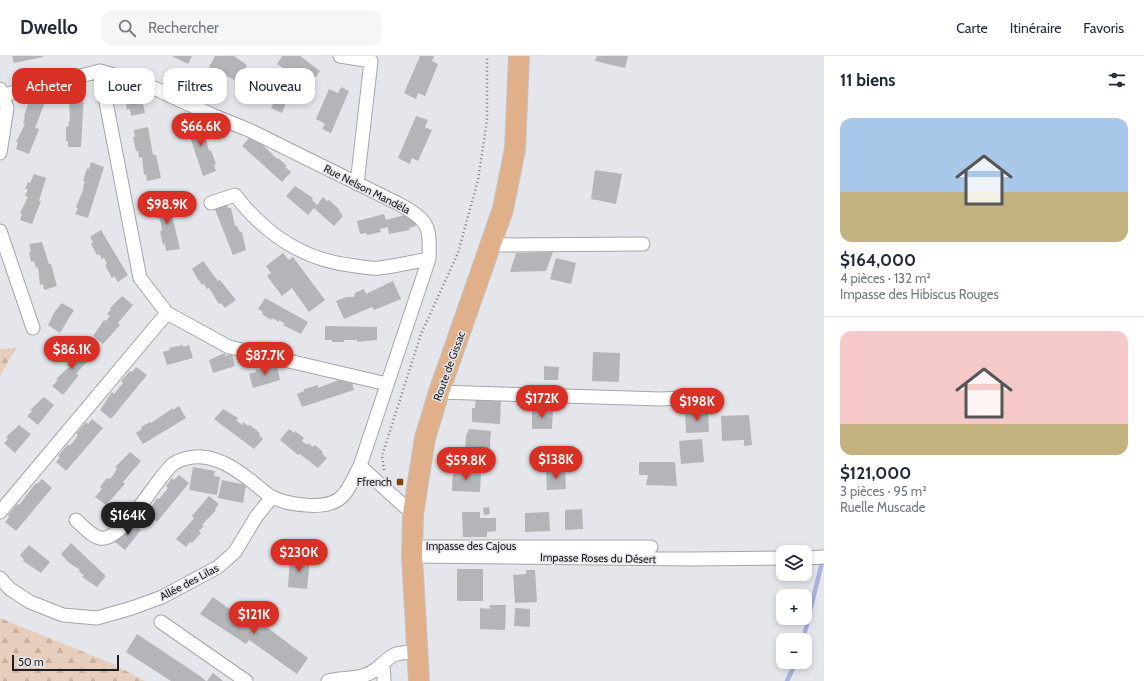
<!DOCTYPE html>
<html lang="fr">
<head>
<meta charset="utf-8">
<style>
	:root { --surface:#fff; --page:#f6f6f7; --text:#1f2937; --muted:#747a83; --line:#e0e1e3; --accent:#d93025 }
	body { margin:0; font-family:Cabin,sans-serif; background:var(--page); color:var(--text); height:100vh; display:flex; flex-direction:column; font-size:15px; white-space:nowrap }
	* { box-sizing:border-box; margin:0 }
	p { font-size:13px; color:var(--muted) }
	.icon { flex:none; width:22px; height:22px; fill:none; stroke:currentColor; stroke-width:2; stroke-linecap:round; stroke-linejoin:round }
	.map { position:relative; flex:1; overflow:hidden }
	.drawer { display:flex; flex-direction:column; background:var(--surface); width:320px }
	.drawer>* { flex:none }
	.guide { position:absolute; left:12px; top:12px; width:380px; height:36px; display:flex; gap:8px }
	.tools { position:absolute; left:776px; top:489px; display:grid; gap:8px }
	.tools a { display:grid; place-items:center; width:36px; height:36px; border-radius:8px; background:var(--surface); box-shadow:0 2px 6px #0003; font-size:20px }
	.scale { position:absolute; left:12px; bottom:10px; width:107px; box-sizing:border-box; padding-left:4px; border:2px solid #1c1c1e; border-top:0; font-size:11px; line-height:14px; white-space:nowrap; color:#1c1c1e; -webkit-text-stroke:3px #e5e6eb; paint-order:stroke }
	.price { position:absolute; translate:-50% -34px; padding:0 9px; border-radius:14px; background:var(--accent); color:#fff; font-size:13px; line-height:26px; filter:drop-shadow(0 1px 2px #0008) }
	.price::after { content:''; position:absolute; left:50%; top:24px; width:12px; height:9px; margin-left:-6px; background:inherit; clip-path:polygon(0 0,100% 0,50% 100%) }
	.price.active { background:#222; color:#fff }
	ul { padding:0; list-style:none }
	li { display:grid; align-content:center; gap:8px; height:212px; padding:0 16px }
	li+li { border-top:1px solid var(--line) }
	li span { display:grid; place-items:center; height:124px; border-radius:12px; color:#555 }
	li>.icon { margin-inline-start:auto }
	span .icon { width:72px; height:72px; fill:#fffc; stroke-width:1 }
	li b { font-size:17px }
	h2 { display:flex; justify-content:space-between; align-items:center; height:48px; padding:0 16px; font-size:17px }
	.tag { padding:0 14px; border-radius:12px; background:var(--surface); box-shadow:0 2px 6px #0003; font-size:14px; line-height:36px }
	.tag.active { background:var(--accent); color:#fff }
	header { display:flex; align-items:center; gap:24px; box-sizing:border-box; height:56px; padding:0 20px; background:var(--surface); border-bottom:1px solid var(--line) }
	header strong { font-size:19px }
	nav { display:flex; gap:22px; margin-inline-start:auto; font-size:14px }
	.search { width:280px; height:36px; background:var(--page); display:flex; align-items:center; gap:10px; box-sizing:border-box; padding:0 14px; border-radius:12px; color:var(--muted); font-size:15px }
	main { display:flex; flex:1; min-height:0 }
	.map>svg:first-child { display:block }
	.forest { fill:url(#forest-firs) }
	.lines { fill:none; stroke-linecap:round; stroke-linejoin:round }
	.stream { stroke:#a9b2de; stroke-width:4.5 }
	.building { fill:#b4b5b9 }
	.minor-casing { stroke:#a4a5a9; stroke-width:15 }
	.primary-casing { stroke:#c4c4c4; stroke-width:22 }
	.path { stroke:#7c7d80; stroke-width:2.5; stroke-dasharray:1 3; stroke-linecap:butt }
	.minor { stroke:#fff; stroke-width:13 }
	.primary { stroke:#e0b08b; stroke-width:20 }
	.poi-dot { fill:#824206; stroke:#e5e6eb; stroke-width:1.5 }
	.labels { text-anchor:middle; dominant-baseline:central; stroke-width:3; stroke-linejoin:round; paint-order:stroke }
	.street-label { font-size:11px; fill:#1c1c1e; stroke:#e5e6eb }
	.poi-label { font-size:11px; fill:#1c1c1e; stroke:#e5e6eb; text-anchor:end }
</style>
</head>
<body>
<header>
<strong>Dwello</strong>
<div class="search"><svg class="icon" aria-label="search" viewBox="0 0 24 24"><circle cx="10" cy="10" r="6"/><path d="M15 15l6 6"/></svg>Rechercher</div>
<nav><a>Carte</a><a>Itinéraire</a><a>Favoris</a></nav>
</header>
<main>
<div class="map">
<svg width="824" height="625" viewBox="0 0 824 625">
	<defs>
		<pattern id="forest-firs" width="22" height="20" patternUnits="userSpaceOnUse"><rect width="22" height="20" fill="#e7cdbc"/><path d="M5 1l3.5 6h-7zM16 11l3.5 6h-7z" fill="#c6afa1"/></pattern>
	</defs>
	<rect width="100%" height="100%" fill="#e5e6eb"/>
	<path class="forest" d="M16,292L0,320V293Z
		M0,562L111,607L145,625H0Z"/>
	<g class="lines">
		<path class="stream" d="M803,584L823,502
			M787,625L796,606"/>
	</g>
	<path class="building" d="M12,0H43V1L14,7Z
		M172,0H192L188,8Z
		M215,0H234L247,9L238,26L209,11Z
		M282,0H300L320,15L315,22L309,19L304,26L277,8Z
		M420,0H434L432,5L438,8L425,40L418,37L416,43L404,37Z
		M597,0H628L625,12L595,5Z
		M274,27L291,34L282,57L271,52L274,46L267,43Z
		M139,29L145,57L131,60L130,53L127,54L125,39H127L125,33Z
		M341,31L349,35L331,77L322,73L325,68L316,63L329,33L338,37Z
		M71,38H84L81,91H68V85H66V71H68L69,65H70L69,45H71Z
		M32,42L45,46L35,72L39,73L29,98L16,93L18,87L16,86L25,68L23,67L25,61L24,60L28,48H30Z
		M416,60L428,64L425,71L432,74L418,105L412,102L410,108L398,102Z
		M198,62L200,68L203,67L208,91L209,95L211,94L216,108L214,109L216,115L203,120L185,66Z
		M148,71L153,99H156L161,122L147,125L146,118L144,119L142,101L139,102L138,95H136L133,81H135L134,74Z
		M251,80L257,83L277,103L278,102L287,110L285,111L291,116L282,126L242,90Z
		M91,106L104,111L88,162L75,158L78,152L76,151L84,132H83L85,125H83L87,112L89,113Z
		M595,114L622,118L616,148L591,143Z
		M34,118L46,122L39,145H41L32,168L20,164L22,158L20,157L28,141L25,140L28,133H25L28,126L30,127Z
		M295,130L313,142L312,144L317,149L323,141L327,145L329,144L340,154L339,155L343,160L334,170L314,152L308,159L286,140Z
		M168,142L180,193L166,195L165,188L163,189L160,175H162L161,168L159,162H156L154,152L156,151L155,145Z
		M226,146L228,152H231L235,170H237L240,176H242L246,194L233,199L214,151Z
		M412,157L416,170L409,172L410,174L389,178L388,171L380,173L381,176L367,179L366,177L360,178L357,165L384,158L386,164Z
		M101,174L128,219L118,226L114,220L112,222L105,209L107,208L104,202L102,203L99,198L97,199L91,188L93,186L90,181Z
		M42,186L49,208H51L57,230L44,234L43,228L40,229L38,211L36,212L34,205L31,206L29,196L31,195L29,188Z
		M553,196L546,215L510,216L516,197Z
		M283,197L289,204L293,201L325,244L309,256L292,232L282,240L267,220L271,217L266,210Z
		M556,202L576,207L571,228L550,223Z
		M203,205L218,225L220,224L236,244L225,252L221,247L219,248L209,232L207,233L204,228L202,229L197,222L192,213Z
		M393,225L401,243L374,254L372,251L344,263L336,245L346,241H354L355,237L364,233L366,238Z
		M122,240L133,249L118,267L120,269L103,288L93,280L104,264L106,265L110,260L107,258L111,253L110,252Z
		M265,242L308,266L301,278L283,269L285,268L279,264V266L272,262L271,264L262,258L263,256L258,253Z
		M62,247L74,254L60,277L48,269L55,255Z
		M325,270L377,271V284L357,286V284H344V286H332V284H325Z
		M183,289V291L189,289L193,302L167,309L163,296L170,294L169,292Z
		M83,290L93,298L76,318L79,319L63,339L52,330L58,324L56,323L69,311L67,309L71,304L70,303Z
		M593,296L620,297L619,326L592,325Z
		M225,297V300L232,298L235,310L213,317L209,304Z
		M270,310V312L277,310L280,324L253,332L249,318L256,316V314Z
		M544,310L559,311L558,324H544Z
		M136,311L147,319L111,363L100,354L112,336L114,338L123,327L121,325L130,315L132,316Z
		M344,322H351L354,334L302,351L297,338L304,335V333L318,329V332Z
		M44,341L54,349L38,369L27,360L32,355L30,354Z
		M476,342H501L500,368L472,366V352H475Z
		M179,350L186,362L143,388L136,377L142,373L141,371L150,366L151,367L173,352V354Z
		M223,353L238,362L236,364L242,369L243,366L248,370L250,369L260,377L259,379L263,383L254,393L214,363Z
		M532,354H553L552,373H532Z
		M708,354L709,376L686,377L685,355Z
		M749,359L752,389L744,390V384L722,385L721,360Z
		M92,363L103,372L66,415L56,406L60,401L58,400L68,388L69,390L74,385L78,379L76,378L86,366L88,368Z
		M19,369L31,378L15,397L4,387L8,383L6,381Z
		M289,373L294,377L295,375L304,382L302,385L307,389L308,387L313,391L315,389L323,396L322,398L327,402L318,412L300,398L298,399L280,384Z
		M469,373L491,375L489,403L465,402L466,380Z
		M702,383L704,406L681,408L679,385Z
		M130,396L141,405L123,426L125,428L106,449L95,441L102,433L100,431L107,422L110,423L114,418L117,412L115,411Z
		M639,406H675L677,430L646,429L648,419H639Z
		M193,411L215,415L214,420L220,421L217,439L189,434Z
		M453,414L481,416L480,436L452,435Z
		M565,414L566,433L547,434L546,415Z
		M179,419L189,427L157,466L147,458L157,442L159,443L168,432L166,430L172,422L174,424Z
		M42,423L52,432L16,475L5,466L9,461L8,459L17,448L19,449L36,427L37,428Z
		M222,424L246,429L243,447L218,442Z
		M209,440L219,448L215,453L216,454L202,469L204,470L199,475L201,477L192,487L190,486L186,491L176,483L194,462L192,460Z
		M489,451L490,458L484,459L483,452Z
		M582,453L583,473L565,474V454Z
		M462,456H480V462H496V475L487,476V481H463Z
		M549,456L550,475L525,476V457Z
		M131,466L141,474L125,494L115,486Z
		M71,487L106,520L97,531L82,521L84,519L79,516L80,514L68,506L61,498Z
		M29,489L50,506L41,517L23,505L24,504L20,499Z
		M290,501L310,503L307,533L288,531Z
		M457,513H483V545H457Z
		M526,514H535L537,546L515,547L513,519L526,518Z
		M213,541L253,570L257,564L308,602L297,618L249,584L246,588L200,558Z
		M490,549H506L505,574L480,573V552L490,553Z
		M515,552L530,553V571L514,570Z
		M137,578L200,620L206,625H171L126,596Z
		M213,617L223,625H207Z"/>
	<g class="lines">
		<defs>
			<path id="minor" d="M340,0L371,5L357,128
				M100,15L140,222L167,257L229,291L387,328
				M0,33L7,52L0,97
				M0,40L100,15L143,27L212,59L249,74L399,148C429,165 430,169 429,203L360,410L413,458
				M211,147L235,139C266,179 304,205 356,210C363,211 372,213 380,212C396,210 413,206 429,203
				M0,175L33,272
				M491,189L643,188
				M439,336L661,343L708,341
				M0,456L167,257
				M76,464C83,470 91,480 100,482C123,486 156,422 173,408C180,403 193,400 202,401C221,402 240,416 255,428C260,432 266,438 272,441C288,449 325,454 339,443C349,436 354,420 360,410
				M412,491H651
				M412,500L691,503L783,502
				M805,502L824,501
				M0,522L10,533L30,546L63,559L97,562L132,552L162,541L218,511L235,496L256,461L272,441
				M161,566L246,625
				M383,607L384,625
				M328,625C339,622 351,623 362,620C389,612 382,593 417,597"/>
			<path id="primary" d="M419,625L412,500L413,458L425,382L439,336L503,153L515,93L519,0"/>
		</defs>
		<use href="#minor" class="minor-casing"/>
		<use href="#primary" class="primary-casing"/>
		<path class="path" d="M384,414L382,400L421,278L458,197L478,124L487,64V0"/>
		<use href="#minor" class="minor"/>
		<use href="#primary" class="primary"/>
	</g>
	<rect class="poi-dot" x="396" y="422" width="8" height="8" rx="2"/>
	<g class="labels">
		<g class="street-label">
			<text transform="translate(367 133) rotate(27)">Rue Nelson Mandéla</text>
			<text transform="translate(449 310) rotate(-70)">Route de Gissac</text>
			<text x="471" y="490">Impasse des Cajous</text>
			<text transform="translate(598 502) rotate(1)">Impasse Roses du Désert</text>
			<text transform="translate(189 526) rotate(-28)">Allée des Lilas</text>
		</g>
		<g class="poi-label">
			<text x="392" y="426">Ffrench</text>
		</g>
	</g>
</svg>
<div class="tools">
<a><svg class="icon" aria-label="layers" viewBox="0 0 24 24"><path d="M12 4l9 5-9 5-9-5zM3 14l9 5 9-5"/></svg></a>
<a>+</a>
<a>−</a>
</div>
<div class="scale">50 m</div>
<b class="price" style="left:201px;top:91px">$66.6K</b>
<b class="price" style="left:167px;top:169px">$98.9K</b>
<b class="price" style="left:72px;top:314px">$86.1K</b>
<b class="price" style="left:265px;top:320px">$87.7K</b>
<b class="price" style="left:542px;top:363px">$172K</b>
<b class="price" style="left:697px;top:366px">$198K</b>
<b class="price" style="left:556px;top:424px">$138K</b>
<b class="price" style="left:466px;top:425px">$59.8K</b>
<b class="price active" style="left:128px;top:480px">$164K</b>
<b class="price" style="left:299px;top:517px">$230K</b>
<b class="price" style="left:254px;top:579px">$121K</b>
<div class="guide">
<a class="tag active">Acheter</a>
<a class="tag">Louer</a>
<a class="tag">Filtres</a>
<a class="tag">Nouveau</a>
</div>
</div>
<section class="drawer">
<h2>11 biens<svg class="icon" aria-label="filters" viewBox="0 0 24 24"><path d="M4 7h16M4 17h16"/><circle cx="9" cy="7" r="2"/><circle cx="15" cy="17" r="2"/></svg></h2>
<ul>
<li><span style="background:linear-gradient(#a9c7e8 60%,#c2b280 0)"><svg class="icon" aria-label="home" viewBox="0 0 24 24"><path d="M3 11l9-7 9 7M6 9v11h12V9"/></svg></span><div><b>$164,000</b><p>4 pièces · 132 m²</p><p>Impasse des Hibiscus Rouges</p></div></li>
<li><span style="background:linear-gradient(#f6c9c9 75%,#c2b280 0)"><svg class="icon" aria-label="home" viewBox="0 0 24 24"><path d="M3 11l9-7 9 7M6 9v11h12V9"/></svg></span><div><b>$121,000</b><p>3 pièces · 95 m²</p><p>Ruelle Muscade</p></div></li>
</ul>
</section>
</main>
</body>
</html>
